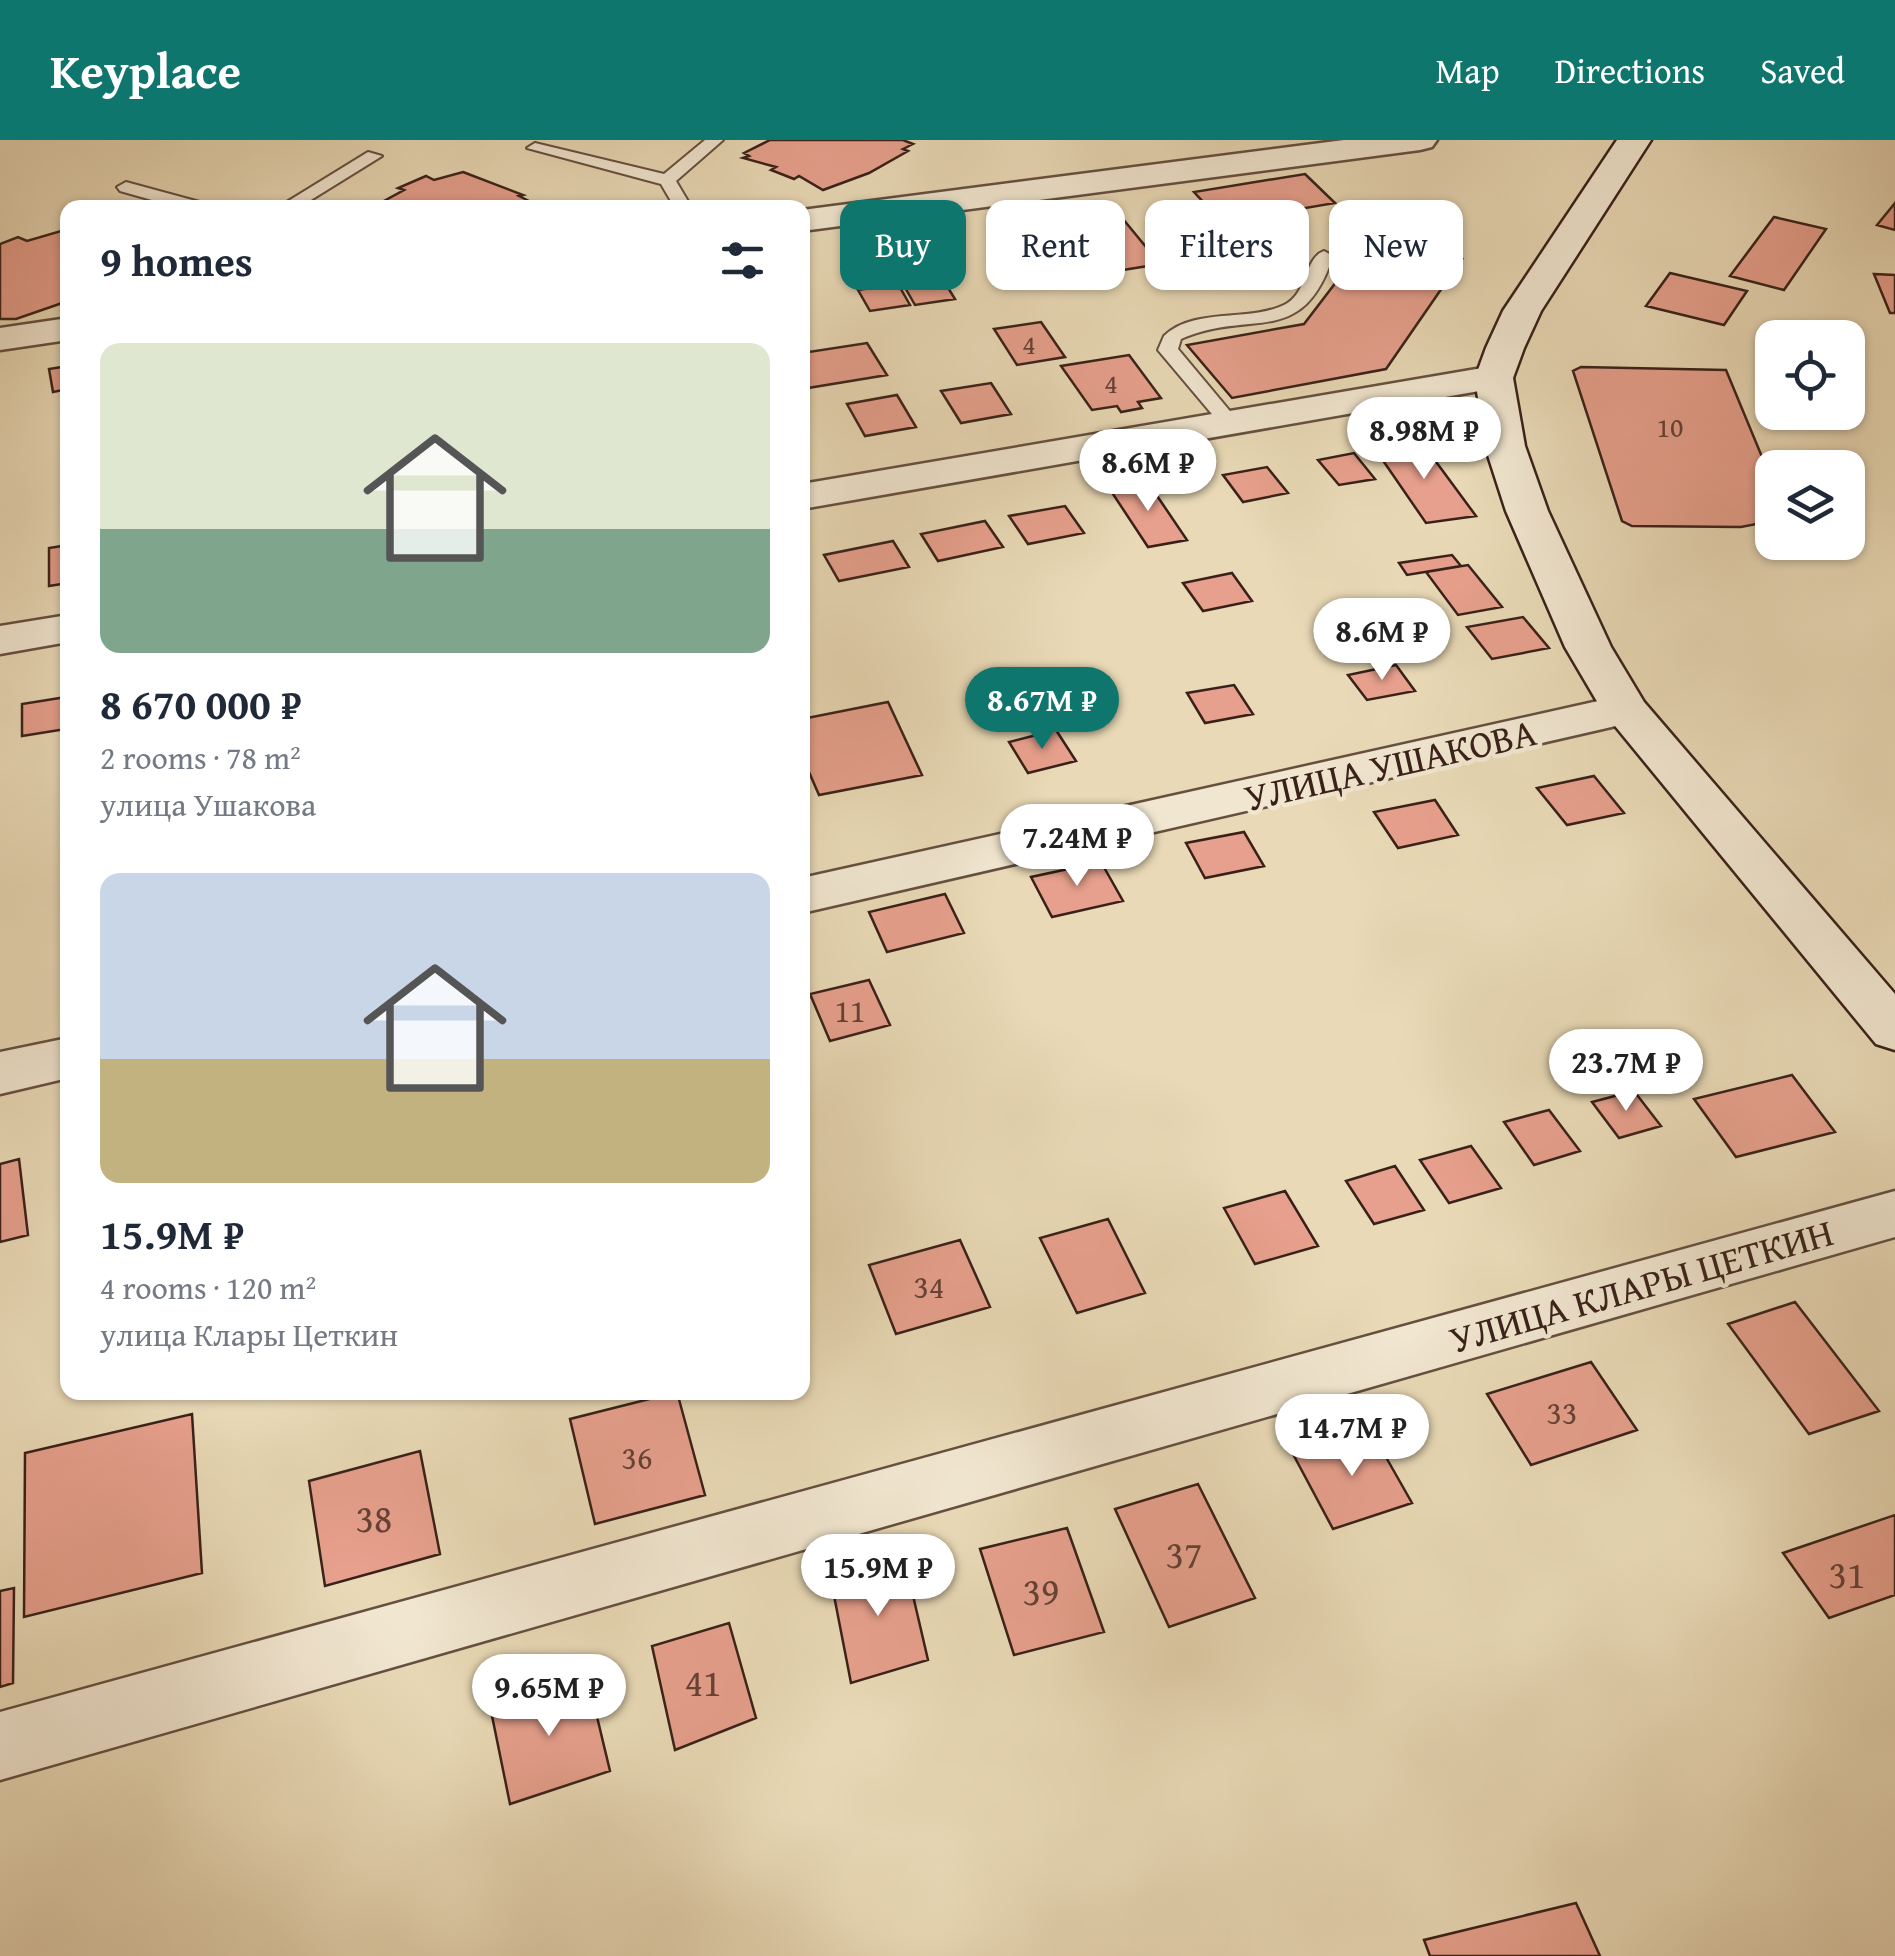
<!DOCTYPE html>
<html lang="en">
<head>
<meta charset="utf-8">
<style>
	:root { --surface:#fff; --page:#f2f2f3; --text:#1f2937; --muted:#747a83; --accent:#0f766e }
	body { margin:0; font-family:"Gentium Book Plus",serif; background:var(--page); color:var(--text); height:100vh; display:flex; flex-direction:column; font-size:38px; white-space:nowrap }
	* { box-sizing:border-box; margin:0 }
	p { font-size:32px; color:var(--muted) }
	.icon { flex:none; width:55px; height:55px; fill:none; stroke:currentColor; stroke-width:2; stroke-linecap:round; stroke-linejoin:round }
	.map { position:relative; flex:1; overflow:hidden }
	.side { position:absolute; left:60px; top:60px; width:750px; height:1200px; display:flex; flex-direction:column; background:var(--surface); border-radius:20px; box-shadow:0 2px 8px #0004 }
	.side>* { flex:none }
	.guide { position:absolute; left:840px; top:60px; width:905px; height:90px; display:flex; gap:20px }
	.controls { position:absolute; left:1755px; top:180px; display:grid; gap:20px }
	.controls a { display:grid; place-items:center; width:110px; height:110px; border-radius:20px; background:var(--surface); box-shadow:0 2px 8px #0004; font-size:50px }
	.price { position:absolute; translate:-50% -85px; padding:0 22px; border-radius:35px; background:#fff; color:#222; font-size:32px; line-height:65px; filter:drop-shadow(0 2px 5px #0008) }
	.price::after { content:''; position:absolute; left:50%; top:60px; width:30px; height:22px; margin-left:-15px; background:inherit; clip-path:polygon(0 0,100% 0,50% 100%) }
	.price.selected { background:var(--accent); color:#fff }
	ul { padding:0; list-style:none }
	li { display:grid; align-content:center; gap:20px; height:530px; padding:0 40px }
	li span { display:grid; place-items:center; height:310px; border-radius:20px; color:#555 }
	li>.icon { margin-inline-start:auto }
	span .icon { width:180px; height:180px; fill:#fffc; stroke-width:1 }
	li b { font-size:42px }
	h2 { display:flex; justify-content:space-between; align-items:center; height:120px; padding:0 40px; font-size:42px }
	.pill { padding:0 35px; border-radius:20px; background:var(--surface); box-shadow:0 2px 8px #0004; font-size:35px; line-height:90px }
	.pill.selected { background:var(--accent); color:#fff }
	header { display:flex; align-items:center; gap:60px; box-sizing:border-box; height:140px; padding:0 50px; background:var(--accent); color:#fff }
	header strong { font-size:48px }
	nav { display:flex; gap:55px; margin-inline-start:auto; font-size:35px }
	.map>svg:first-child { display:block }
	.building { fill:#e7a08d; stroke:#392119; stroke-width:2.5 }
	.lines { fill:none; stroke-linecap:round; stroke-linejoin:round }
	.service-casing { stroke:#654f40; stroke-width:4 }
	.minor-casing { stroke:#654f40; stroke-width:5 }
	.secondary-casing { stroke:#392119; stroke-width:5 }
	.service { fill:#f1e6d0; fill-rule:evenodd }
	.minor { fill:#f1e6d0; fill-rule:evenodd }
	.secondary { fill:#f1e6d0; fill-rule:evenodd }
	.labels { text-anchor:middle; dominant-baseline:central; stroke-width:9; stroke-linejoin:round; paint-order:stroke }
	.far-number-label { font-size:28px; fill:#644136 }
	.number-label { font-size:32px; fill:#644136 }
	.street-label { font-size:38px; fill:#392119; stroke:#f1e6d0 }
	.near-number-label { font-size:38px; fill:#644136 }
</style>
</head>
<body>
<header>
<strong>Keyplace</strong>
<nav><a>Map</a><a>Directions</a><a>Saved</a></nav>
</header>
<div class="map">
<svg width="1895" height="1816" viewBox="0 0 1895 1816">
	<rect width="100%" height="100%" fill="#e9d9b6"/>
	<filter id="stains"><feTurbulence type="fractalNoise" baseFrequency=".002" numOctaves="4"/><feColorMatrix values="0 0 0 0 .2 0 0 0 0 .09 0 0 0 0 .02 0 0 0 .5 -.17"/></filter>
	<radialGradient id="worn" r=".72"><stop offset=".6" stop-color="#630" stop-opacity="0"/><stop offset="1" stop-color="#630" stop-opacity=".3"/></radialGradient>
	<path class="building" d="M770,0H903L913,4L903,9L908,11L869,33L823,50L799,36L794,39L771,30L776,27L743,18L749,16L744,13Z
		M463,32L523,55L519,56L537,65L371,68L404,50L398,48L426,36L434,40Z
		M1305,34L1335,63L1193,87L1177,70L1207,66L1194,52Z
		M1109,62L1160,124L1086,136L1071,117L1093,113L1059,69Z
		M1895,63V90L1877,85Z
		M1029,74L1042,93L1005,98L992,79Z
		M1774,77L1826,89L1784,150L1730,136Z
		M1184,89L1193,99L1217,95L1233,113L1164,124L1148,106L1162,103L1154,94Z
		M61,91L68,94V161L16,179H0V104L18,97L27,101Z
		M889,94L901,114L862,119L851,100Z
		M1369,99L1462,119L1386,229L1232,258L1187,205L1304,184Z
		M1670,133L1747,151L1724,185L1646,166Z
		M1874,134L1895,135V173H1890Z
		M942,138L955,159L915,165L903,144Z
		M898,144L910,165L870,171L858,150Z
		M1041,182L1065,217L1017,225L994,189Z
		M867,203L887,235L802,249V213Z
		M1129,215L1161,258L1138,262L1142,268L1121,272L1117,266L1092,270L1061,226Z
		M68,226V249L53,252L49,229Z
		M1581,227L1726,230L1772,341V381L1741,387L1632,386L1622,381L1573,231Z
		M991,243L1011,274L961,283L941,251Z
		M897,255L916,287L865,296L847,264Z
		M1420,300L1476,376L1426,383L1373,306Z
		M1354,313L1375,339L1339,345L1318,320Z
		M1267,327L1288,353L1243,362L1223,335Z
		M1147,341L1187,400L1148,407L1109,348Z
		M1065,366L1084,393L1028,404L1009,376Z
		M985,381L1003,407L938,421L921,394Z
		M893,401L909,427L839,441L824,415Z
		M68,405V443L49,446V408Z
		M1452,415L1461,426L1407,435L1399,423Z
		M1468,425L1502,467L1458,475L1426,432Z
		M1232,433L1252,461L1203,471L1183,443Z
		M1523,477L1549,508L1492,519L1467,487Z
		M1396,525L1415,551L1367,560L1348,535Z
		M1234,545L1253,574L1205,583L1187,553Z
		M66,557V589L22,596V564Z
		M888,562L922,635L819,655L802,616V579Z
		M1056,590L1076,621L1028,633L1009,602Z
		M1594,636L1624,673L1567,685L1537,648Z
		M1435,660L1458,695L1398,708L1374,672Z
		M1244,692L1264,726L1205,738L1186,703Z
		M1101,722L1123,761L1052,777L1031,737Z
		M945,754L964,793L887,812L869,772Z
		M869,840L890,885L830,901L810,854Z
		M1792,935L1835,992L1736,1017L1694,959Z
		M1634,951L1661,986L1619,998L1592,962Z
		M1549,970L1580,1011L1534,1025L1504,982Z
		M1471,1006L1501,1048L1449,1063L1420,1020Z
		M19,1019L28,1095L0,1102V1024Z
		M1395,1026L1424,1070L1374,1084L1346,1041Z
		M1285,1051L1318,1106L1255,1124L1224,1068Z
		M1108,1079L1145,1153L1077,1173L1040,1098Z
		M960,1100L990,1167L896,1194L869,1125Z
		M1795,1162L1879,1271L1809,1294L1728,1184Z
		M1591,1222L1637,1290L1531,1325L1487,1254Z
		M677,1252L705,1355L595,1384L570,1279Z
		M192,1274L202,1433L24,1477L25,1313Z
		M1370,1289L1412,1363L1333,1389L1293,1314Z
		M420,1311L440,1414L325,1446L309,1341Z
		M1198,1344L1255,1458L1169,1487L1115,1369Z
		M1895,1375V1455L1829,1478L1783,1413Z
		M1067,1388L1104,1492L1014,1515L980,1409Z
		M904,1417L928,1520L851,1543L830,1435Z
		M14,1448L13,1543L0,1547V1451Z
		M729,1483L756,1578L675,1610L652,1506Z
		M587,1535L610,1631L510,1664L490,1566Z
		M1576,1763L1600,1816H1430L1424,1800Z"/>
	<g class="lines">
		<defs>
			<path id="service" d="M705,0H723L676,41L692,68H675L661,44L527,8L535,3L664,34Z
				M368,12L382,16L298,68H277Z
				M126,42L207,64L209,68H180L120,51L117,47Z
				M1324,111L1333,116C1302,210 1251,168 1181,199L1178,209L1239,282L1229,288L1222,286L1158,210L1164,196C1194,167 1248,182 1284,165C1308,154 1304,118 1324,111Z"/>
			<path id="minor" d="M1344,0H1437L1432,7L1420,10L802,91V70Z
				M68,178V200L0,210V188Z
				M1494,226L1508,230L1513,238L1508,246L802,369V344Z
				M68,475V502L0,514V486Z
				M1625,555L1642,560L1648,570L1642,580L802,773V738Z
				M68,898V938L0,954V912Z
				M1895,1051V1097L0,1640V1572Z"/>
			<path id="secondary" d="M1617,0H1651L1541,171L1524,208L1513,238L1525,306L1548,371L1611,507L1644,562L1895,854V910L1876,904L1602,570L1565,507L1506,371L1485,306L1475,238L1486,208L1503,171Z"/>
		</defs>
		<use href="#service" class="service-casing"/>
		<use href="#minor" class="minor-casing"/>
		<use href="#secondary" class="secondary-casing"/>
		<use href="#service" class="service"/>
		<use href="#minor" class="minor"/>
		<use href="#secondary" class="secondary"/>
	</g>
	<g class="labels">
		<g class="far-number-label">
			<text x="1029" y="203">4</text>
			<text x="1111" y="242">4</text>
			<text x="1670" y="286">10</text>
		</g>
		<g class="number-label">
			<text x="850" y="870">11</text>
			<text x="929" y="1146">34</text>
			<text x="1562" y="1272">33</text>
			<text x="637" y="1317">36</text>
		</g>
		<g class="street-label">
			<text transform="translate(1390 624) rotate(-13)">УЛИЦА УШАКОВА</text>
			<text transform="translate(1641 1145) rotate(-16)">УЛИЦА КЛАРЫ ЦЕТКИН</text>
		</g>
		<g class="near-number-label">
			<text x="374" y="1378">38</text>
			<text x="1184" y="1414">37</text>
			<text x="1847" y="1434">31</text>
			<text x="1041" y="1451">39</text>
			<text x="703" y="1542">41</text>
		</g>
	</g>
	<rect width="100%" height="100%" filter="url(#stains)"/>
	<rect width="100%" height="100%" fill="url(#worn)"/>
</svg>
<div class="controls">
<a><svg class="icon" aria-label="locate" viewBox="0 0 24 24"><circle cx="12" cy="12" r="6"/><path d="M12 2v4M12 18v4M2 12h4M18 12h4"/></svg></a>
<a><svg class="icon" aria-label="layers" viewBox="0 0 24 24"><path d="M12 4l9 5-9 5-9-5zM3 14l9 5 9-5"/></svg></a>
</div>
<b class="price" style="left:1424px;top:342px">8.98M ₽</b>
<b class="price" style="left:1148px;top:374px">8.6M ₽</b>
<b class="price" style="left:1382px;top:543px">8.6M ₽</b>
<b class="price selected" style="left:1042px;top:612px">8.67M ₽</b>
<b class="price" style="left:1077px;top:749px">7.24M ₽</b>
<b class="price" style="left:1626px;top:974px">23.7M ₽</b>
<b class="price" style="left:1352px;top:1339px">14.7M ₽</b>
<b class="price" style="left:878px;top:1479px">15.9M ₽</b>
<b class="price" style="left:549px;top:1599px">9.65M ₽</b>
<div class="guide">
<a class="pill selected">Buy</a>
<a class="pill">Rent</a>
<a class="pill">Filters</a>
<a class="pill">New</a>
</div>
<section class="side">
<h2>9 homes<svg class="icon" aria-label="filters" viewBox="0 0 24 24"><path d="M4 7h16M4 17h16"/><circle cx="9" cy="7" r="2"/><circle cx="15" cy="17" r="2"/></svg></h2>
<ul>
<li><span style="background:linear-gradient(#dfe7d0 60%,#7fa58c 0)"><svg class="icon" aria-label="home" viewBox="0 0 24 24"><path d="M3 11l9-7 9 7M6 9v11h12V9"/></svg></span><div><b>8 670 000 ₽</b><p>2 rooms · 78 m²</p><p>улица Ушакова</p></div></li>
<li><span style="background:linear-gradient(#c9d6e8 60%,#c2b280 0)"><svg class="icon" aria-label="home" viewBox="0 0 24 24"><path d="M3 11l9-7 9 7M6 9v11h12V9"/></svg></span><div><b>15.9M ₽</b><p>4 rooms · 120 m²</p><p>улица Клары Цеткин</p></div></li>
</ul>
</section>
</div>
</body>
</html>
